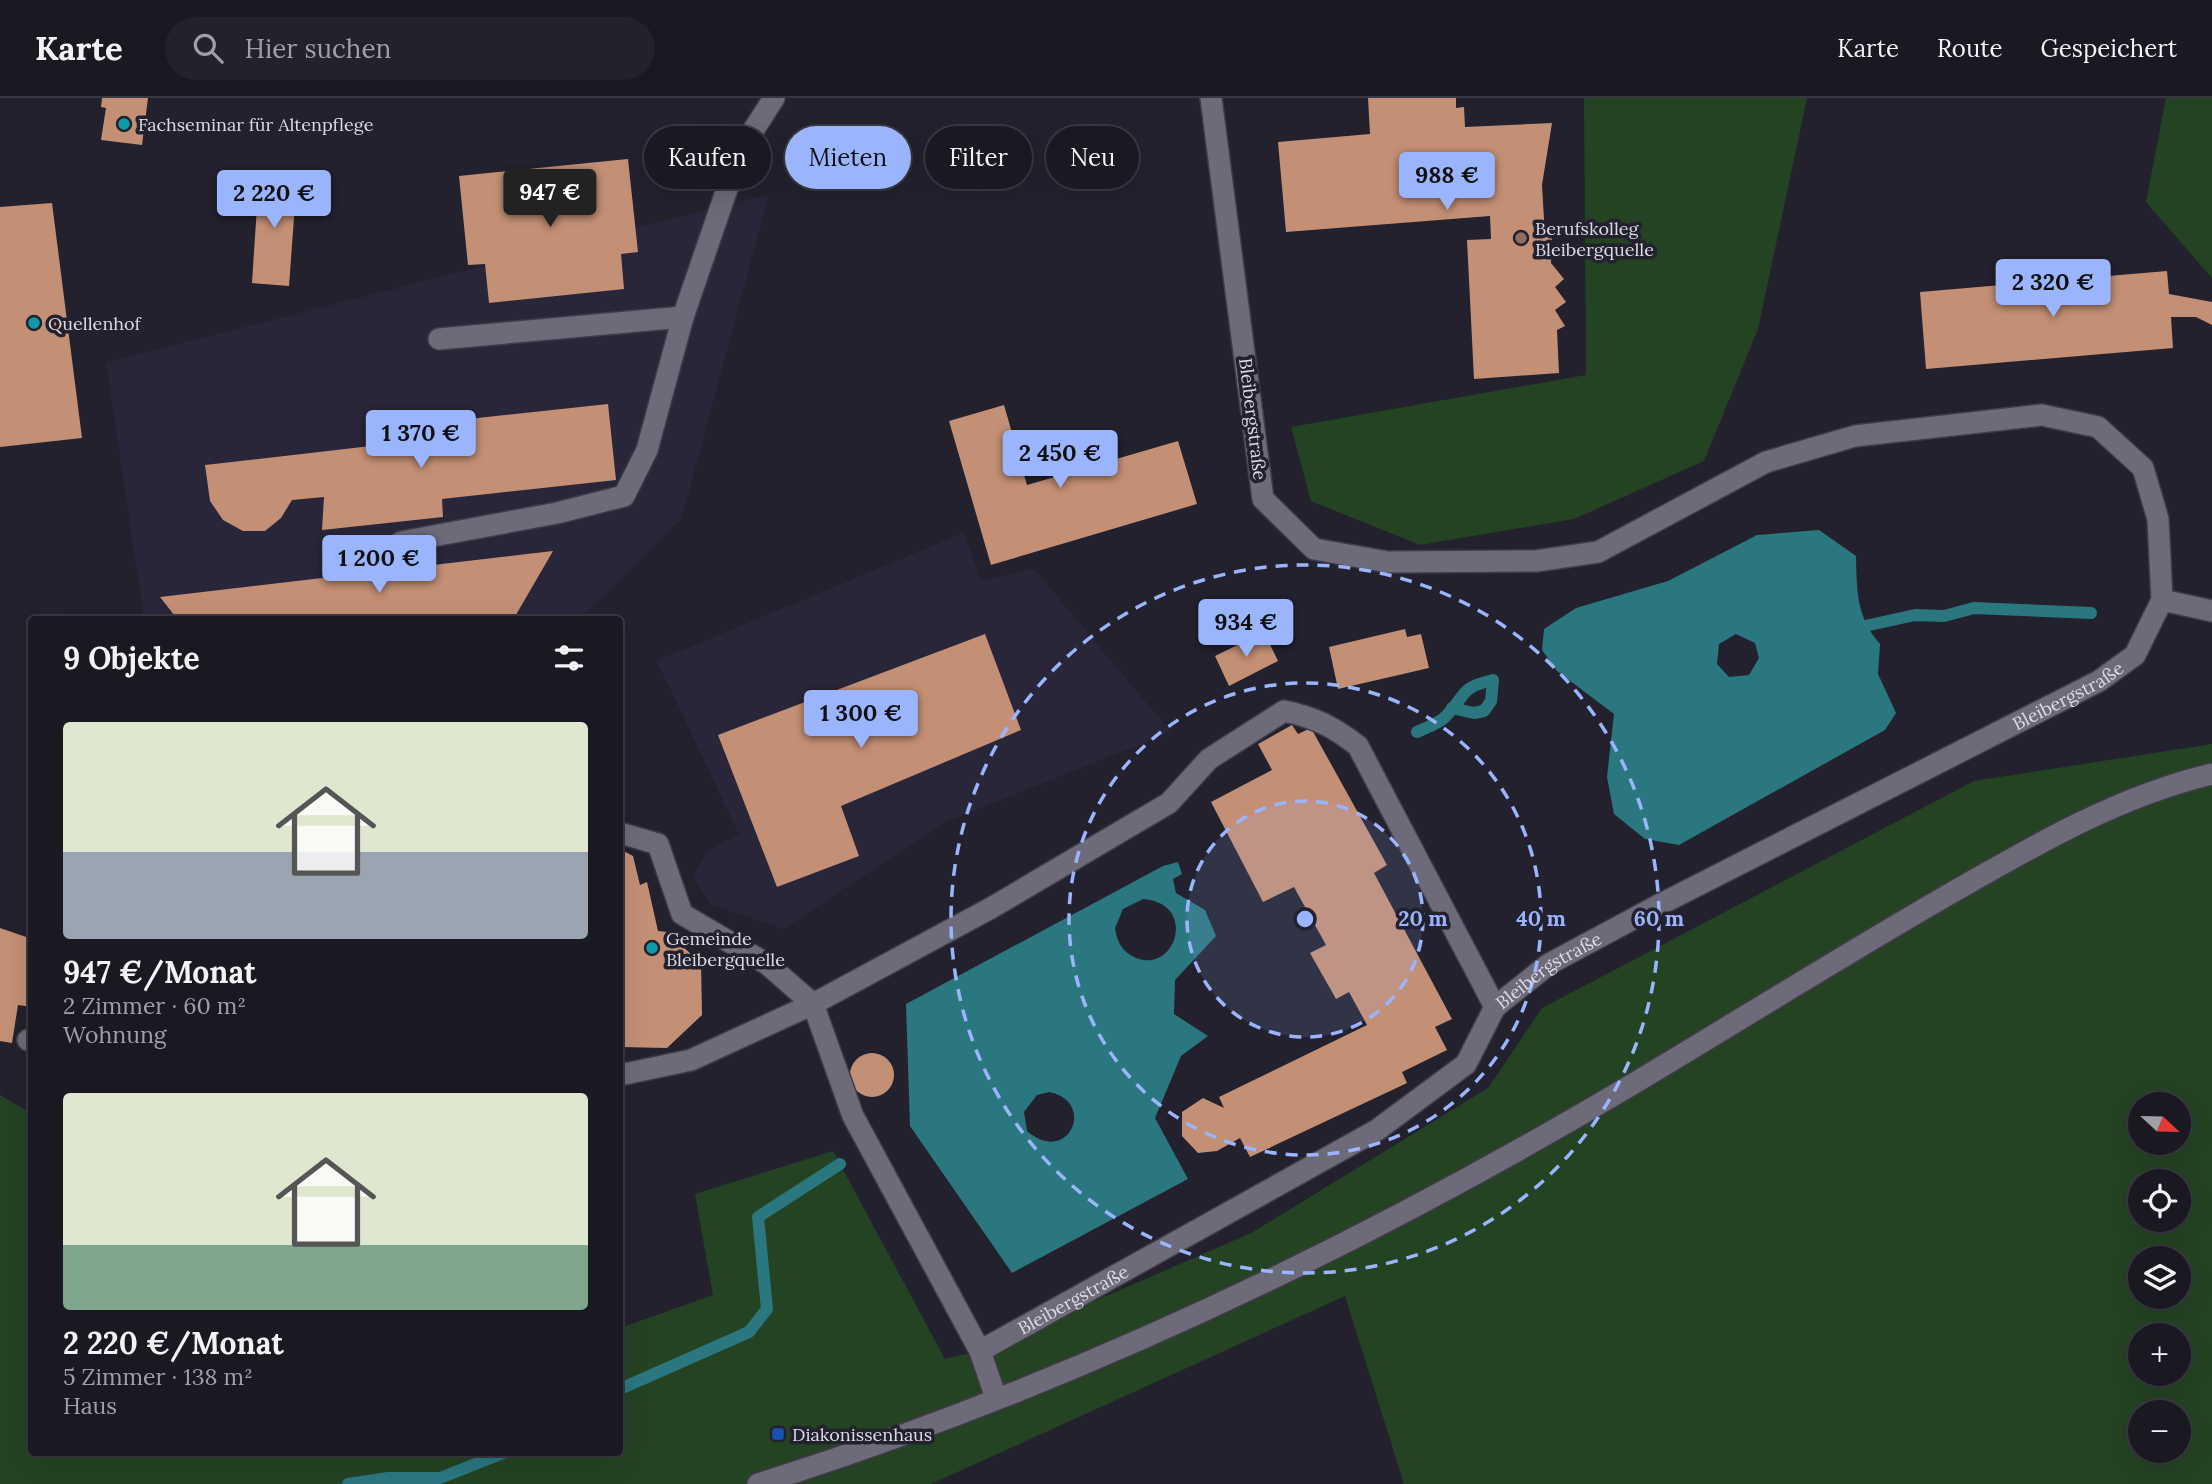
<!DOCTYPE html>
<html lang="de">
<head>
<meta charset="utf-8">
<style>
	:root { --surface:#1a1922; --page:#23222a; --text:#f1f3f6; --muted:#9fa0a5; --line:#383840; --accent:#9ab5fd }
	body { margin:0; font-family:Lora,serif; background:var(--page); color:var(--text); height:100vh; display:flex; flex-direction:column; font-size:26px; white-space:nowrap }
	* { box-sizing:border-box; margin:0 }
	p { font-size:23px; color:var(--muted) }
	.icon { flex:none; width:38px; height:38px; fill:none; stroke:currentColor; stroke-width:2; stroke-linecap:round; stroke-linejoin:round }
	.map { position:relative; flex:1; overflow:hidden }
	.sheet { position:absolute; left:28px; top:518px; width:595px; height:840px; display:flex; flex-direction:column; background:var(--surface); border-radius:7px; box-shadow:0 7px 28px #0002,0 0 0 2px var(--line) }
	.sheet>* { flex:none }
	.guide { position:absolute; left:644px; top:28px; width:665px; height:63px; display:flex; gap:14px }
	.needle { width:46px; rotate:112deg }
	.fabs { position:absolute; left:2128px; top:994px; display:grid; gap:14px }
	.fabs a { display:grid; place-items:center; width:63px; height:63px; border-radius:50%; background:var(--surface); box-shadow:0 7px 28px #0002,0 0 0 2px var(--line); font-size:35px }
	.price { position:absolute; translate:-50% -60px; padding:0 16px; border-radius:7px; background:var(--accent); color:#111; font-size:23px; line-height:46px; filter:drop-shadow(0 2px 4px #0008) }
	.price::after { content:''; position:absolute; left:50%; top:42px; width:21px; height:16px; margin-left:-10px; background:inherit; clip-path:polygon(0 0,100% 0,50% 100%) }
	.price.selected { background:#222; color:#fff }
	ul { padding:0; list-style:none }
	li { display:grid; align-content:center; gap:14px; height:371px; padding:0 35px }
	li span { display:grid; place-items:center; height:217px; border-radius:7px; color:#555 }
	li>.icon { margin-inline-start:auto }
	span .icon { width:126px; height:126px; fill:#fffc; stroke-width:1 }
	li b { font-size:30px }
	h2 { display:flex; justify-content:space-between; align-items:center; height:84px; padding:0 35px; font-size:30px }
	.tag { padding:0 24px; border-radius:32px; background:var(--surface); box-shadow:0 7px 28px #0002,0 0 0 2px var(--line); font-size:24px; line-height:63px }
	.tag.selected { background:var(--accent); color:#111 }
	header { display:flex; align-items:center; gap:42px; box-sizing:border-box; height:98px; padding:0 35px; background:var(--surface); border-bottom:2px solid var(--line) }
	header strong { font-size:33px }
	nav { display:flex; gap:38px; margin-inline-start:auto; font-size:24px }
	.search { width:490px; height:63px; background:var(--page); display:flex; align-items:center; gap:18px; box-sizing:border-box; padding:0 24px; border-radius:38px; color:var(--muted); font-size:26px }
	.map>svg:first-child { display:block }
	.built { fill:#2a263a }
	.green { fill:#244323; fill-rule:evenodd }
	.water { fill:#2b7780; fill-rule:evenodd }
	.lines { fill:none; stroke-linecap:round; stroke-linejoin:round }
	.stream { stroke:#2b7780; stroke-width:12 }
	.building { fill:#c49075 }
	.minor-casing { stroke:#3f3c47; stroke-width:24 }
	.minor { stroke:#6d6a7a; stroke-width:21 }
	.ring { fill:none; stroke:#9ab5fd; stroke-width:3.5; stroke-dasharray:12 9 }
	.culture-dot { fill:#0f9aa8; stroke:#23212e; stroke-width:2.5 }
	.education-dot { fill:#8d6e63; stroke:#23212e; stroke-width:2.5 }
	.transit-dot { fill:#1a4fb4; stroke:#23212e; stroke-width:2.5 }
	.labels { text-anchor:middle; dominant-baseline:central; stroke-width:7; stroke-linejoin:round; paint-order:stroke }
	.poi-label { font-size:18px; fill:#dcdbe4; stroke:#23212e; text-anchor:start }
	.street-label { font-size:18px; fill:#dcdbe4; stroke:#23212e }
	.centre { fill:#9ab5fd; stroke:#23212e; stroke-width:3.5 }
	.ring-label { font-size:21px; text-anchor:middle; font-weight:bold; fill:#9ab5fd; stroke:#23212e; stroke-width:7; stroke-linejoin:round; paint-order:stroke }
</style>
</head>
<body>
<header>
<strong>Karte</strong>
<div class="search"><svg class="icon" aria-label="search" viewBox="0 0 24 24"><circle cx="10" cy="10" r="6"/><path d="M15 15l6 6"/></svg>Hier suchen</div>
<nav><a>Karte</a><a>Route</a><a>Gespeichert</a></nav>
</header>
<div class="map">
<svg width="2212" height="1386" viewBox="0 0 2212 1386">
	<rect width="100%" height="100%" fill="#23212e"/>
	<path class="built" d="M769,96L682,420L580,521H144L106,264Z
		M963,435L982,483L1034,471L1171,634L941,726L783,831L710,806L693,780L707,753L739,736L657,563Z"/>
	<path class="green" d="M1584,0H1807L1758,231L1704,363L1574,421L1420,447L1311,403L1291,329L1586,277Z
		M2166,0H2212V180L2146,104Z
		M2212,646V1386H1404L1345,1198L931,1386H0V997L31,1015L32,1354H620V1230L713,1197L695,1096L833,1053L945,1261L980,1253L1251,1135L1488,990L1542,910L1974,683ZM2140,1006H2179V1045H2140ZM2140,1083H2179V1122H2140ZM2140,1160H2179V1199H2140ZM2140,1237H2179V1276H2140ZM2140,1314H2179V1353H2140Z"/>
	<path class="water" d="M1819,432L1856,458C1857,494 1856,518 1880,546L1878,576L1896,615L1885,632L1679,747L1645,741L1614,716L1607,679L1614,616L1557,573L1542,552L1544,531L1576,510L1668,483L1757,437ZM1736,536L1755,545L1759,560L1749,577L1729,579L1717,566L1719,546Z
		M1178,764L1182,776L1173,781L1176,795L1205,812L1216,838L1175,882L1174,916L1208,938L1181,958L1155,1020L1188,1081L1012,1175L910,1028L906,906L1163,768ZM1143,801C1198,805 1176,876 1136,860C1122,854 1117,844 1115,830L1123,811ZM1049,994C1097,1003 1069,1069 1027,1033L1024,1014L1037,997Z"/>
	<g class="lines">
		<path class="stream" d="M1849,527L1865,528L1915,517L1944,518L1974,510L2091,515
			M1417,634C1426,630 1440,625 1446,618C1467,597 1458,590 1493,582L1491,603L1484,613L1474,615L1452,610
			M620,1291L749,1234L767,1211L758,1119L840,1066
			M348,1386L388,1380H440L506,1354"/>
	</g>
	<path class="building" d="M102,0H148L142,47L101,42L106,10L101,9Z
		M1368,0H1456V10L1464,9L1465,29L1552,25L1542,87L1545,138H1552L1551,165L1564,181L1555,189L1566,204L1555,212L1565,228L1557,232L1559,275L1474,281L1467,142L1491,141L1490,118L1286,134L1278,44L1370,36Z
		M628,61L638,154L621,156L624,191L489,205L485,166L468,167L459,78Z
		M259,77L297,79L289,188L252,185Z
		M52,105L82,340L0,349V109Z
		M2167,173L2169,196L2212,204V227L2196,219H2171L2173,250L1926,271L1920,194Z
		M608,306L616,382L442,401L443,419L322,432L324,399L292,402L281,420L265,433H243L223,422L210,403L205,367L432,341L431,325Z
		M1004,307L1027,387L1178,343L1197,406L991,467L949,323Z
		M553,453L513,522H178L160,499Z
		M1405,531L1407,539L1421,536L1429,570L1338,591L1329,549Z
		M1264,534L1278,563L1229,588L1215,558Z
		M985,536L1021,632L841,708L859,758L777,789L718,637Z
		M1292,627L1298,636L1311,630L1387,767L1374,775L1452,921L1435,929L1447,952L1402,974L1407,985L1250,1059L1240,1040L1217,1053L1198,1055L1182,1038V1014L1203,1000L1224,1010L1219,999L1367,927L1349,894L1336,901L1310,855L1326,847L1294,789L1263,804L1211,704L1272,672L1258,646Z
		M620,751L633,758L640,787L647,784L658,833L668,834L701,866L702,917L667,950L620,949Z
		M0,830L32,841V909L18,907L12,945L0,943Z
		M850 977a22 22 0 1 1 44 0a22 22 0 1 1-44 0Z"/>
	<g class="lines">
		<defs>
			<g id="minor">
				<path d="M439,241L683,219"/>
				<path d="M401,444L557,415L624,398L647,352L683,219L740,53L774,0"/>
				<path d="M2162,502L2212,513"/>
				<path d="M620,735L658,746L682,816L767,866L813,906L691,962L620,977"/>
				<path d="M28,942L32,943"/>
				<path d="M980,1253L853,1018L813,906L991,810L1169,705L1209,661L1284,613C1314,619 1334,629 1358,648L1495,909"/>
				<path id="s1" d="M996,1300L980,1253L1377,1032L1466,966L1495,909L1549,866L1657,808L2099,583L2135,557L2162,502L2158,421L2143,370L2098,329L2042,317L1855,338L1766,364L1598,454L1536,463L1388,464L1314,451L1263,401L1211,0"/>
				<path d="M758,1386C1064,1290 1363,1147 1638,983C1743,920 1847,855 1953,794C2035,747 2119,698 2212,676"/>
			</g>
		</defs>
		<use href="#minor" class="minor-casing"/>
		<use href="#minor" class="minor"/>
	</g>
	<circle cx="1305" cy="821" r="118" fill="#9ab5fd" fill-opacity=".12"/>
	<g class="ring">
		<circle cx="1305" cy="821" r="118"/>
		<circle cx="1305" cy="821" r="236"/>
		<circle cx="1305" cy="821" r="354"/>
	</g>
	<g class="culture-dot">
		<circle cx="124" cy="26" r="7"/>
		<circle cx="34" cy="225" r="7"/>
		<circle cx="652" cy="850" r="7"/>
	</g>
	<circle class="education-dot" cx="1521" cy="140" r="7"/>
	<rect class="transit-dot" x="771" y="1329" width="14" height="14" rx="3.5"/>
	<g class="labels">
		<g class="poi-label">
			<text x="138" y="26">Fachseminar für Altenpflege</text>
			<text x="1535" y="130">Berufskolleg<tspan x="1535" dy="21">Bleibergquelle</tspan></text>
			<text x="48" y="225">Quellenhof</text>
			<text x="666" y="840">Gemeinde<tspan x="666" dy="21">Bleibergquelle</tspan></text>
			<text x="792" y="1336">Diakonissenhaus</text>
		</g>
		<g class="street-label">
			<text transform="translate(1253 321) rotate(83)">Bleibergstraße</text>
			<text stroke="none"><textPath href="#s1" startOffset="1332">Bleibergstraße</textPath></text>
			<text stroke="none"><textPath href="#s1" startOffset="744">Bleibergstraße</textPath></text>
			<text stroke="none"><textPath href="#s1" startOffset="156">Bleibergstraße</textPath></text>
		</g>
	</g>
	<circle cx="1305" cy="821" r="10" class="centre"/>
	<g class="ring-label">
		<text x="1423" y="828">20 m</text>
		<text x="1541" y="828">40 m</text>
		<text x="1659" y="828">60 m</text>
	</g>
</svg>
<div class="fabs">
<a><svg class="needle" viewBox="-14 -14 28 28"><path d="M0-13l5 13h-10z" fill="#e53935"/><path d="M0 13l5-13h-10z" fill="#9fa0a5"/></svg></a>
<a><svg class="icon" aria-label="locate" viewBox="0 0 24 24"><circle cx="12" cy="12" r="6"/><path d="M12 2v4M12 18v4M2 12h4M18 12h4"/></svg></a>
<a><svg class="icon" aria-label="layers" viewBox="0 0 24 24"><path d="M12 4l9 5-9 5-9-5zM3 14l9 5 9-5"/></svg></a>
<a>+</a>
<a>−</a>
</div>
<b class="price" style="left:1447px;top:114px">988 €</b>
<b class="price selected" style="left:550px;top:131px">947 €</b>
<b class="price" style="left:274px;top:132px">2 220 €</b>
<b class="price" style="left:2053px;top:221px">2 320 €</b>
<b class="price" style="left:421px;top:372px">1 370 €</b>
<b class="price" style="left:1060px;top:392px">2 450 €</b>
<b class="price" style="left:379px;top:497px">1 200 €</b>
<b class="price" style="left:1246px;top:561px">934 €</b>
<b class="price" style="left:861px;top:652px">1 300 €</b>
<div class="guide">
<a class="tag">Kaufen</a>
<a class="tag selected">Mieten</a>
<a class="tag">Filter</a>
<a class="tag">Neu</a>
</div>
<section class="sheet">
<h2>9 Objekte<svg class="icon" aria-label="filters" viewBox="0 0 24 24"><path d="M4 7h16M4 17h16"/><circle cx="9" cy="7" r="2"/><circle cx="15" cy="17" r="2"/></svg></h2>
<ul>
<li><span style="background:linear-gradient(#dfe7d0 60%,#9aa5b1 0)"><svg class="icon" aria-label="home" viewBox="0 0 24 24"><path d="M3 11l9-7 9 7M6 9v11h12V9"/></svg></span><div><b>947 €/Monat</b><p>2 Zimmer · 60 m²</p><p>Wohnung</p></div></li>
<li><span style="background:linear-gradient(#dfe7d0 70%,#7fa58c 0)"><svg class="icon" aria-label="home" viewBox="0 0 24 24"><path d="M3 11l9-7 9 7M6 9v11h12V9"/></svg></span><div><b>2 220 €/Monat</b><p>5 Zimmer · 138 m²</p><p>Haus</p></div></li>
</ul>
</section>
</div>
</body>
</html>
